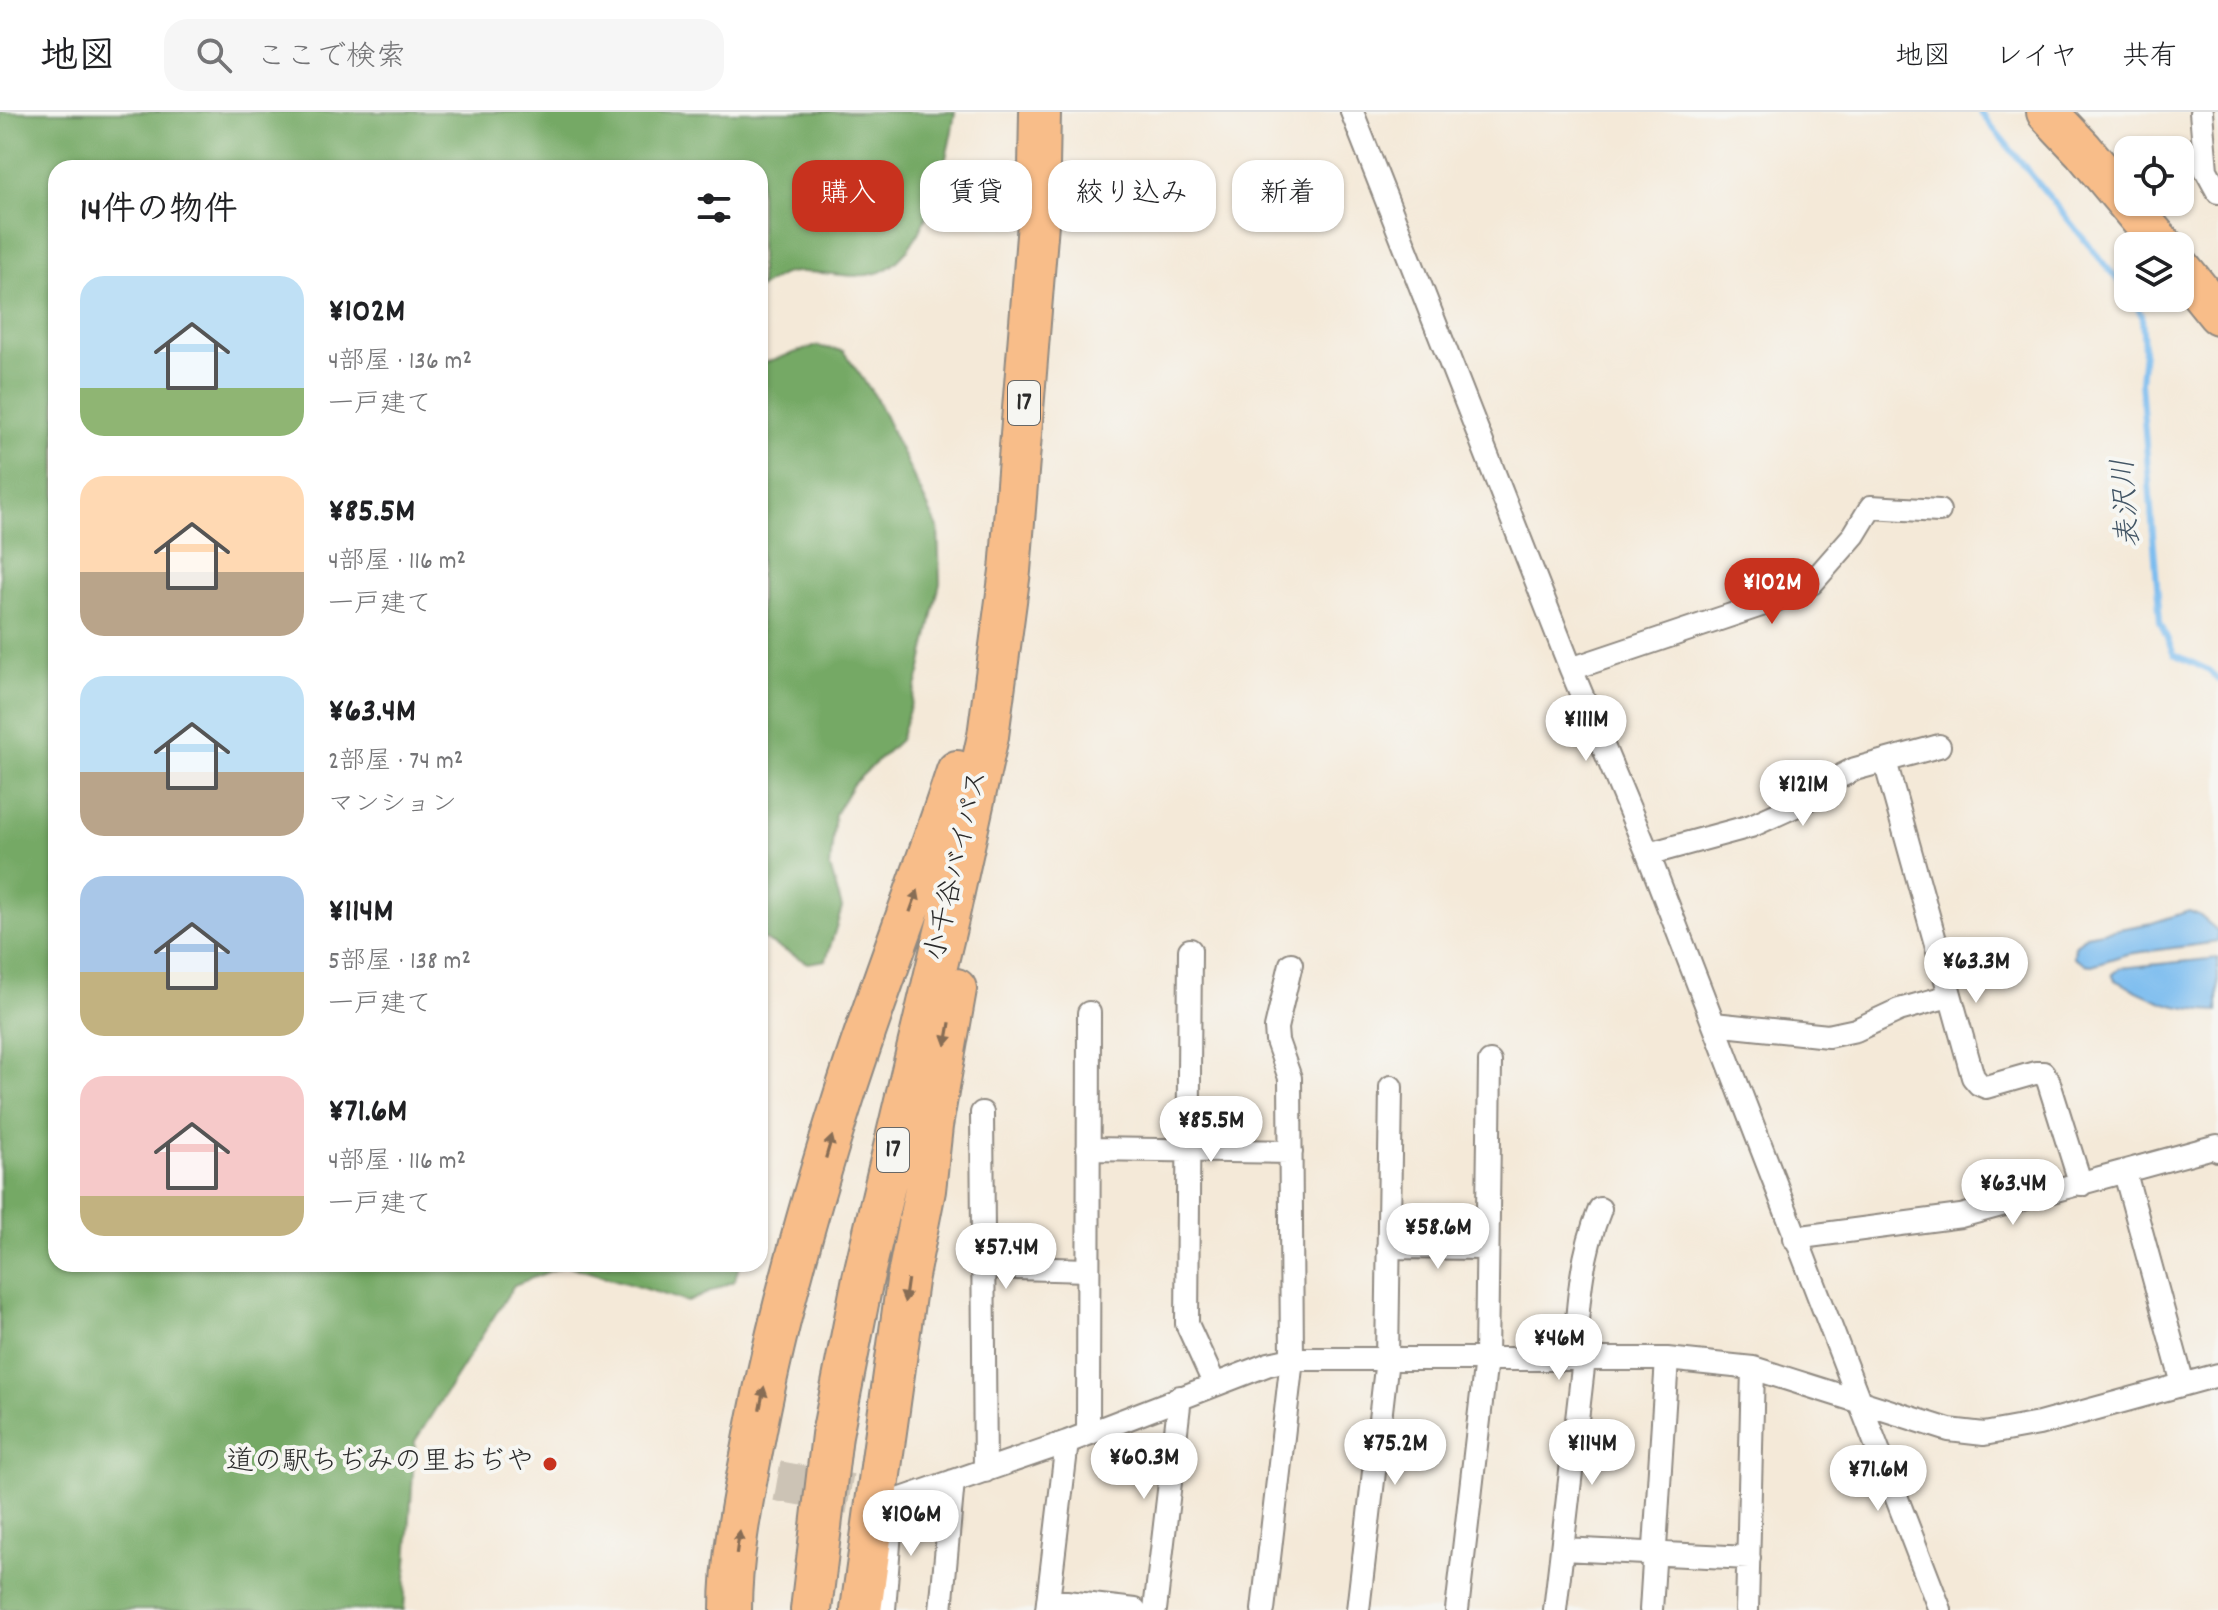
<!DOCTYPE html>
<html lang="ja">
<head>
<meta charset="utf-8">
<style>
	:root { --surface:#fff; --page:#f6f6f6; --text:#202124; --muted:#757577; --line:#e0e0e0; --accent:#c8321e }
	body { margin:0; font-family:Dekko,"Klee One",sans-serif; background:var(--page); color:var(--text); height:100vh; display:flex; flex-direction:column; font-size:30px; white-space:nowrap }
	* { box-sizing:border-box; margin:0 }
	p { font-size:26px; color:var(--muted) }
	.icon { flex:none; width:44px; height:44px; fill:none; stroke:currentColor; stroke-width:2; stroke-linecap:round; stroke-linejoin:round }
	.map { position:relative; flex:1; overflow:hidden }
	.details { position:absolute; left:48px; top:48px; width:720px; height:1112px; display:flex; flex-direction:column; background:var(--surface); border-radius:24px; box-shadow:0 2px 6px #0004 }
	.details>* { flex:none }
	.guide { position:absolute; left:792px; top:48px; width:760px; height:72px; display:flex; gap:16px }
	.controls { position:absolute; left:2114px; top:24px; display:grid; gap:16px }
	.controls a { display:grid; place-items:center; width:80px; height:80px; border-radius:16px; background:var(--surface); box-shadow:0 2px 6px #0004; font-size:40px }
	.price { position:absolute; translate:-50% -68px; padding:0 18px; border-radius:28px; background:#fff; color:#222; font-size:26px; line-height:52px; filter:drop-shadow(0 2px 4px #0008) }
	.price::after { content:''; position:absolute; left:50%; top:48px; width:24px; height:18px; margin-left:-12px; background:inherit; clip-path:polygon(0 0,100% 0,50% 100%) }
	.price.selected { background:var(--accent); color:#fff }
	ul { padding:0; list-style:none }
	li { display:flex; align-items:center; gap:24px; height:200px; padding:0 32px }
	li span { display:grid; place-items:center; flex:none; width:224px; height:160px; border-radius:24px; color:#555 }
	li>.icon { margin-inline-start:auto }
	span .icon { width:96px; height:96px; fill:#fffc; stroke-width:1 }
	li b { font-size:34px }
	h2 { display:flex; justify-content:space-between; align-items:center; height:96px; padding:0 32px; font-size:34px }
	.tag { padding:0 28px; border-radius:24px; background:var(--surface); box-shadow:0 2px 6px #0004; font-size:28px; line-height:72px }
	.tag.selected { background:var(--accent); color:#fff }
	header { display:flex; align-items:center; gap:48px; box-sizing:border-box; height:112px; padding:0 40px; background:var(--surface); border-bottom:2px solid var(--line) }
	header strong { font-size:38px }
	nav { display:flex; gap:44px; margin-inline-start:auto; font-size:28px }
	.search { width:560px; height:72px; background:var(--page); display:flex; align-items:center; gap:20px; box-sizing:border-box; padding:0 28px; border-radius:24px; color:var(--muted); font-size:30px }
	.map>svg:first-child { display:block }
	.forest { fill:#75a965; stroke:#506a48; stroke-width:2 }
	.water { fill:#7abcef; stroke:#52748d; stroke-width:2 }
	.lines { fill:none; stroke-linecap:round; stroke-linejoin:round }
	.stream { stroke:#7abcef; stroke-width:6 }
	.highway-tunnel { stroke:#ccc3b5; stroke-width:40; stroke-dasharray:40 20; stroke-linecap:butt }
	.street-casing { stroke:#908a82; stroke-width:26 }
	.highway-casing { stroke:#908a82; stroke-width:44 }
	.street { stroke:#fff; stroke-width:22 }
	.highway { stroke:#f8bd89; stroke-width:40 }
	.oneway { fill:#876d55 }
	.poi-dot { fill:#c8321e; stroke:#f6f6f2; stroke-width:3 }
	.labels { text-anchor:middle; dominant-baseline:central; stroke-width:8; stroke-linejoin:round; paint-order:stroke }
	.shield { fill:#f6f6f2; stroke:#686867; stroke-width:2 }
	.shield-label { font-size:26px; font-weight:bold; fill:#2b2b2b }
	.street-label { font-size:28px; fill:#2b2b2b; stroke:#f6f6f2 }
	.poi-label { font-size:28px; fill:#2b2b2b; stroke:#f6f6f2; text-anchor:end }
	.water-label { font-size:30px; font-style:italic; fill:#435666; stroke:#f6f6f2 }
</style>
</head>
<body>
<header>
<strong>地図</strong>
<div class="search"><svg class="icon" aria-label="search" viewBox="0 0 24 24"><circle cx="10" cy="10" r="6"/><path d="M15 15l6 6"/></svg>ここで検索</div>
<nav><a>地図</a><a>レイヤ</a><a>共有</a></nav>
</header>
<div class="map">
<svg width="2218" height="1498" viewBox="0 0 2218 1498">
	<rect width="100%" height="100%" fill="#f6f6f2"/>
	<filter id="ink" filterUnits="userSpaceOnUse"><feTurbulence type="fractalNoise" baseFrequency=".0125" numOctaves="2"/><feDisplacementMap in="SourceGraphic" scale="16" xChannelSelector="R" yChannelSelector="G"/><feConvolveMatrix kernelMatrix="1 2 1 2 8 2 1 2 1" color-interpolation-filters="sRGB"/></filter>
	<filter id="wash" filterUnits="userSpaceOnUse"><feTurbulence type="fractalNoise" baseFrequency=".006" numOctaves="4" result="noise"/><feDisplacementMap in="SourceGraphic" scale="32" xChannelSelector="R" yChannelSelector="G"/><feGaussianBlur stdDeviation="1.8" result="paint"/><feColorMatrix in="noise" values="0 0 0 0 0 0 0 0 0 0 0 0 0 0 0 0 0 1.4 0 .05"/><feComposite in="paint" operator="in"/></filter>
	<g filter="url(#wash)">
		<rect width="100%" height="100%" fill="#f4e9d8"/>
		<path class="forest" d="M0,0H955C949,44 924,152 873,162C846,168 815,156 787,161C778,163 768,171 760,176V56H56V1152H740L734,1169L688,1190L566,1153L514,1173L415,1329L404,1498H0Z
			M815,234L843,239L875,284L938,416L940,471L920,561L900,628L853,672L835,702L830,755L842,796L826,848L808,851L763,827L760,829V252Z"/>
		<path class="water" d="M2189,799L2199,803L2218,819V830L2127,842L2092,853L2084,852L2074,846L2075,834L2086,823L2152,811Z
			M2218,846V899C2171,897 2156,889 2115,868L2112,862L2120,856Z"/>
		<g class="lines">
			<path class="stream" d="M1980,0L2128,181
				M2131,186L2142,204L2144,238L2141,270L2160,510L2174,542L2208,558L2218,567"/>
		</g>
	</g>
	<g filter="url(#ink)">
		<g class="lines">
			<path class="highway-tunnel" d="M777,1369L850,1382"/>
			<defs>
				<path id="street" d="M1352,0L1571,557L1648,742L1940,1498
					M2201,0L2206,58L2218,80
					M1571,557L1776,488L1812,471L1854,423L1871,395L1939,399
					M1885,649L1973,965L1979,972L1986,975L2035,961H2043L2048,968L2081,1073
					M1648,742L1751,714L1804,690L1833,668L1855,657L1939,634
					M1190,838L1187,1212L1214,1271
					M1714,912L1828,924L1856,918L1899,898L1949,884
					M982,1001L985,1359
					M1088,1037L1291,1040
					M2125,1061L2183,1272
					M1794,1126L1961,1104L2217,1034L2218,1038
					M1388,1135L1487,1136
					M983,1155L1088,1158
					M1574,1247C1578,1195 1580,1146 1600,1097
					M1088,1321L1089,901
					M878,1387L893,1390L1067,1330L1269,1252L1292,1247H1667L1753,1256L1949,1318L1984,1322L2039,1312L2218,1263
					M1562,1437L1749,1446
					M1049,1488L1135,1498
					M884,1498L890,1419
					M941,1498L953,1369
					M1047,1498L1067,1330
					M1155,1498L1180,1285
					M1263,1498L1292,1247L1290,966L1277,929L1276,916L1291,852
					M1358,1498L1387,1247L1391,975
					M1457,1498L1486,1247L1490,950
					M1555,1498L1584,1247
					M1651,1498L1667,1247
					M1747,1498L1753,1256"/>
				<path id="highway" d="M2047,0L2083,38L2163,134
					M2180,155L2218,202
					M731,1498C731,1439 745,1377 756,1318C777,1208 808,1098 842,990C877,879 921,770 957,659
					M811,1498L832,1323L863,1166L948,807L988,624L1010,459L1038,111L1040,0
					M861,1498L907,1169L925,1078L932,1014L956,877"/>
			</defs>
			<use href="#street" class="street-casing"/>
			<use href="#highway" class="highway-casing"/>
			<use href="#street" class="street"/>
			<use href="#highway" class="highway"/>
		</g>
		<defs><path id="oneway-solid" d="M-6-.8H1V-3.2L6.5 0L1 3.2V.8H-6Z" transform="scale(2)"/></defs>
		<g class="oneway">
			<use href="#oneway-solid" transform="translate(914 789) rotate(-70)"/>
			<use href="#oneway-solid" transform="translate(948 922) rotate(100)"/>
			<use href="#oneway-solid" transform="translate(829 1035) rotate(-74)"/>
			<use href="#oneway-solid" transform="translate(906 1179) rotate(98)"/>
			<use href="#oneway-solid" transform="translate(762 1286) rotate(-79)"/>
			<use href="#oneway-solid" transform="translate(738 1430) rotate(-82)"/>
		</g>
	</g>
	<circle class="poi-dot" cx="550" cy="1352" r="8"/>
	<g class="labels">
		<g class="shield">
			<rect x="1008" y="269" width="32" height="44" rx="6"/>
			<rect x="877" y="1016" width="32" height="44" rx="6"/>
		</g>
		<g class="shield-label">
			<text x="1024" y="291">17</text>
			<text x="893" y="1038">17</text>
		</g>
		<g class="street-label">
			<text transform="translate(959 754) rotate(-77)">小千谷バイパス</text>
		</g>
		<g class="poi-label">
			<text x="534" y="1352">道の駅ちぢみの里おぢや</text>
		</g>
		<g class="water-label">
			<text transform="translate(2129 391) rotate(-94)">表沢川</text>
		</g>
	</g>
</svg>
<div class="controls">
<a><svg class="icon" aria-label="locate" viewBox="0 0 24 24"><circle cx="12" cy="12" r="6"/><path d="M12 2v4M12 18v4M2 12h4M18 12h4"/></svg></a>
<a><svg class="icon" aria-label="layers" viewBox="0 0 24 24"><path d="M12 4l9 5-9 5-9-5zM3 14l9 5 9-5"/></svg></a>
</div>
<b class="price selected" style="left:1772px;top:514px">¥102M</b>
<b class="price" style="left:1586px;top:651px">¥111M</b>
<b class="price" style="left:1803px;top:716px">¥121M</b>
<b class="price" style="left:1976px;top:893px">¥63.3M</b>
<b class="price" style="left:1211px;top:1052px">¥85.5M</b>
<b class="price" style="left:2013px;top:1115px">¥63.4M</b>
<b class="price" style="left:1438px;top:1159px">¥58.6M</b>
<b class="price" style="left:1006px;top:1179px">¥57.4M</b>
<b class="price" style="left:1559px;top:1270px">¥46M</b>
<b class="price" style="left:1395px;top:1375px">¥75.2M</b>
<b class="price" style="left:1592px;top:1375px">¥114M</b>
<b class="price" style="left:1144px;top:1389px">¥60.3M</b>
<b class="price" style="left:1878px;top:1401px">¥71.6M</b>
<b class="price" style="left:911px;top:1446px">¥106M</b>
<div class="guide">
<a class="tag selected">購入</a>
<a class="tag">賃貸</a>
<a class="tag">絞り込み</a>
<a class="tag">新着</a>
</div>
<section class="details">
<h2>14件の物件<svg class="icon" aria-label="filters" viewBox="0 0 24 24"><path d="M4 7h16M4 17h16"/><circle cx="9" cy="7" r="2"/><circle cx="15" cy="17" r="2"/></svg></h2>
<ul>
<li><span style="background:linear-gradient(#bfe0f5 70%,#8fb573 0)"><svg class="icon" aria-label="home" viewBox="0 0 24 24"><path d="M3 11l9-7 9 7M6 9v11h12V9"/></svg></span><div><b>¥102M</b><p>4部屋 · 136 m²</p><p>一戸建て</p></div></li>
<li><span style="background:linear-gradient(#ffd9b3 60%,#b9a48a 0)"><svg class="icon" aria-label="home" viewBox="0 0 24 24"><path d="M3 11l9-7 9 7M6 9v11h12V9"/></svg></span><div><b>¥85.5M</b><p>4部屋 · 116 m²</p><p>一戸建て</p></div></li>
<li><span style="background:linear-gradient(#bfe0f5 60%,#b9a48a 0)"><svg class="icon" aria-label="home" viewBox="0 0 24 24"><path d="M3 11l9-7 9 7M6 9v11h12V9"/></svg></span><div><b>¥63.4M</b><p>2部屋 · 74 m²</p><p>マンション</p></div></li>
<li><span style="background:linear-gradient(#a9c7e8 60%,#c2b280 0)"><svg class="icon" aria-label="home" viewBox="0 0 24 24"><path d="M3 11l9-7 9 7M6 9v11h12V9"/></svg></span><div><b>¥114M</b><p>5部屋 · 138 m²</p><p>一戸建て</p></div></li>
<li><span style="background:linear-gradient(#f6c9c9 75%,#c2b280 0)"><svg class="icon" aria-label="home" viewBox="0 0 24 24"><path d="M3 11l9-7 9 7M6 9v11h12V9"/></svg></span><div><b>¥71.6M</b><p>4部屋 · 116 m²</p><p>一戸建て</p></div></li>
</ul>
</section>
</div>
</body>
</html>
